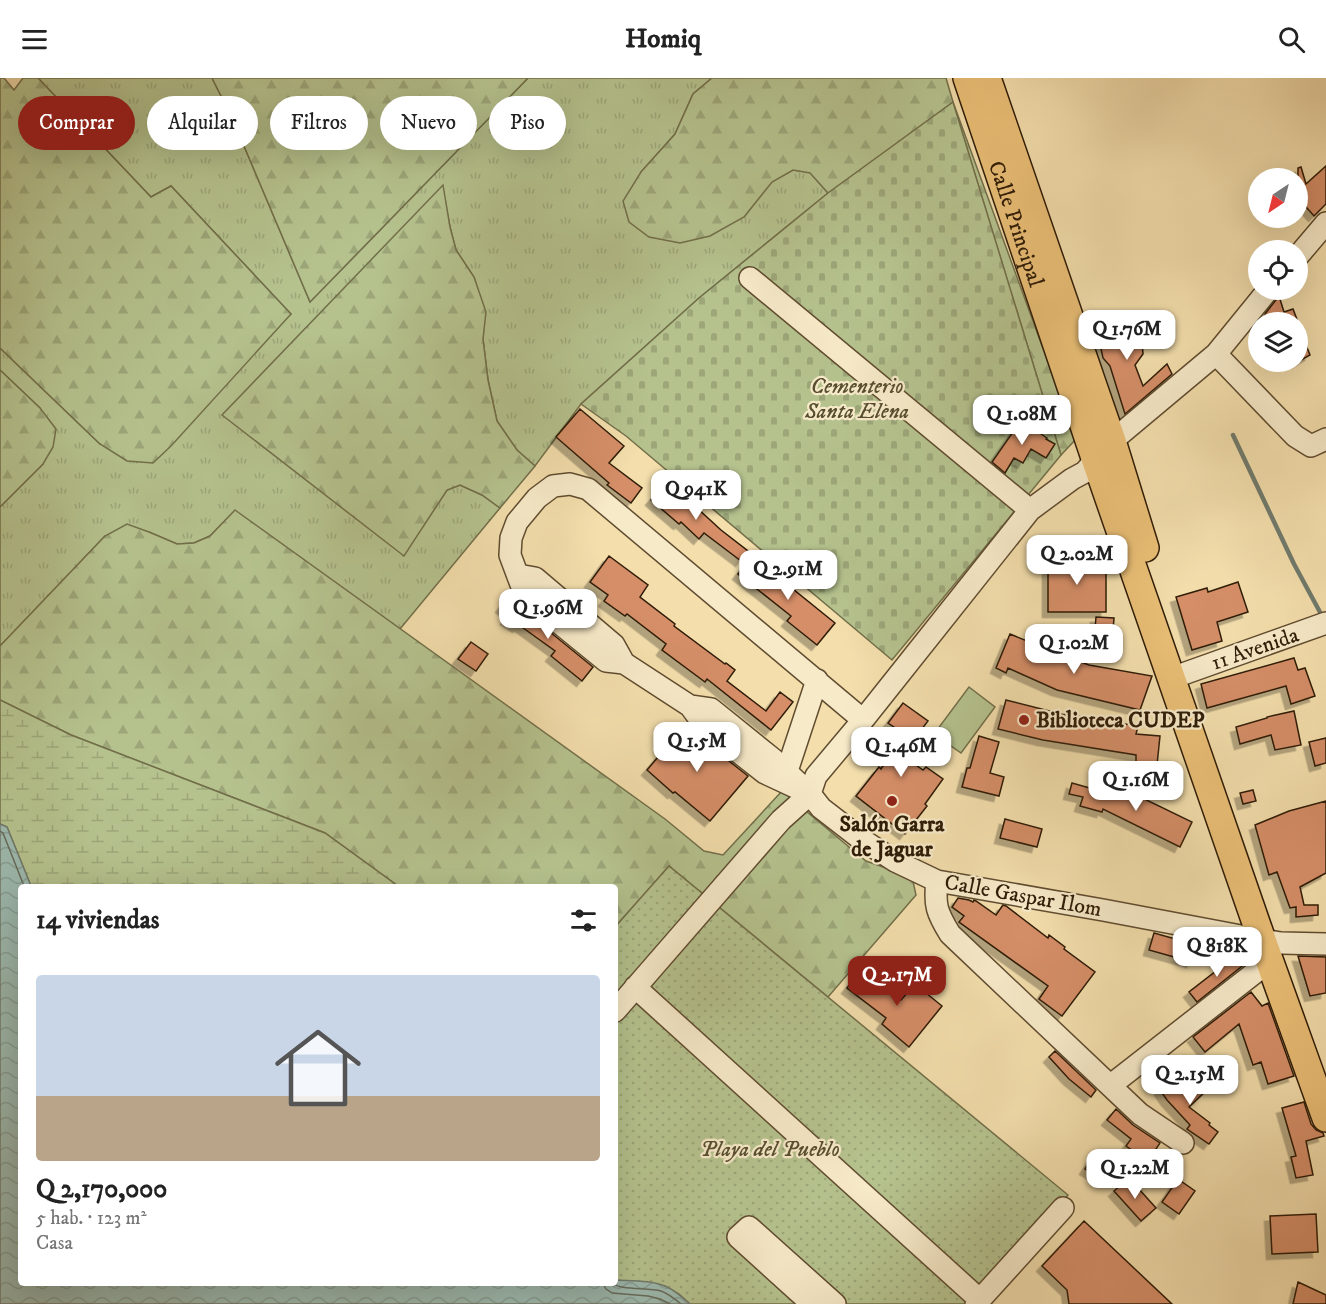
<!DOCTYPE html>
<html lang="es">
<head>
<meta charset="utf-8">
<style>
	:root { --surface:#fff; --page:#f6f6f6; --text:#222; --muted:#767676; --line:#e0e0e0; --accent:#8f2418 }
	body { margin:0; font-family:"IM FELL DW Pica",serif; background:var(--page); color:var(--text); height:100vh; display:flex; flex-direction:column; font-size:22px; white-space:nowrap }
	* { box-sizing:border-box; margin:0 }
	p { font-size:20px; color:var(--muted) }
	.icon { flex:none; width:33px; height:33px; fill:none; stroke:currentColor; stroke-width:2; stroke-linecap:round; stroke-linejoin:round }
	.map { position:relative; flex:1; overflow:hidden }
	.panel { position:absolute; left:18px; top:806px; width:600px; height:402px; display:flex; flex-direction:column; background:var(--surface); border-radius:6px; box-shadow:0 6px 24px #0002 }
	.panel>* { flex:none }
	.banner { position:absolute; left:18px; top:18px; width:600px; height:54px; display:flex; gap:12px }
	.needle { width:39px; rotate:215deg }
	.buttons { position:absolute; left:1248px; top:90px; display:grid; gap:12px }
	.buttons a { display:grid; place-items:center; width:60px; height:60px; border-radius:50%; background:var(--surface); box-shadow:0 6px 24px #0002; font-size:30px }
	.price { position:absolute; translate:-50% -51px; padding:0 14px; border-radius:12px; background:#fff; color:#222; font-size:20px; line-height:39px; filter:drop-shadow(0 2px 3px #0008) }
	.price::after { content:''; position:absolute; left:50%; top:36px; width:18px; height:14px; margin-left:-9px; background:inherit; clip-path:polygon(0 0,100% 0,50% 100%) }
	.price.selected { background:var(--accent); color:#fff }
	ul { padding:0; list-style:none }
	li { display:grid; align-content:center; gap:12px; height:318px; padding:0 18px }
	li+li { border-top:2px solid var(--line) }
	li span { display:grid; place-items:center; height:186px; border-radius:6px; color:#555 }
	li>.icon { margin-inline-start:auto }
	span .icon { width:108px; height:108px; fill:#fffc; stroke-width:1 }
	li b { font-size:26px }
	h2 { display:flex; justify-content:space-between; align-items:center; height:72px; padding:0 18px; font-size:26px }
	.tag { padding:0 21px; border-radius:27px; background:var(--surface); box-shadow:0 6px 24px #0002; font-size:21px; line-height:54px }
	.tag.selected { background:var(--accent); color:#fff }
	header { display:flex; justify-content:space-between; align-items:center; height:78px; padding:0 18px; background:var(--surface); font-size:27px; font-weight:700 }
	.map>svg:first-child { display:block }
	.grass { fill:url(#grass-tufts); stroke:#726f4a; stroke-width:1.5 }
	.forest { fill:url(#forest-firs); stroke:#726f4a; stroke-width:1.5 }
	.wetland { fill:url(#wetland-marsh); stroke:#726f4a; stroke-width:1.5 }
	.cemetery { fill:url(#cemetery-stones); stroke:#726f4a; stroke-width:1.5 }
	.park { fill:url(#park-dots); stroke:#726f4a; stroke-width:1.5 }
	.pitch { fill:#b5c28e; stroke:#726f4a; stroke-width:1.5 }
	.water { fill:url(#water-waves); stroke:#717b6d; stroke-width:1.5 }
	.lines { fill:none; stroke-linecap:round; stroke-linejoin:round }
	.shore { stroke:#666c5c; stroke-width:1.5 }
	.stream { stroke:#717b6d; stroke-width:4.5 }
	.building { fill:#d58e67; stroke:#2f1c07; stroke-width:1.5; filter:url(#shadow) }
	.minor-casing { stroke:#604c30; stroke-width:24 }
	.major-casing { stroke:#2f1c07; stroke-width:30 }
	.minor { stroke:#f7eac9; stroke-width:21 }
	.major { stroke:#eabf76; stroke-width:27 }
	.poi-dot { fill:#8f2418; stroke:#f7eac9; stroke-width:2 }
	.labels { text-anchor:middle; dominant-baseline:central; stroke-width:4.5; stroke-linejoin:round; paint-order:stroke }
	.street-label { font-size:22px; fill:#2f1c07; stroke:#f7eac9 }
	.park-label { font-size:22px; font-style:italic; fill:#574e30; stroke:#f7eac9 }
	.poi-label { font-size:22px; font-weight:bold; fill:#2f1c07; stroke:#f7eac9; text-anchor:start }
</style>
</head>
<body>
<header><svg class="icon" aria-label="menu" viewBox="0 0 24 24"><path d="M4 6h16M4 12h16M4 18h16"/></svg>Homiq<svg class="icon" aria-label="search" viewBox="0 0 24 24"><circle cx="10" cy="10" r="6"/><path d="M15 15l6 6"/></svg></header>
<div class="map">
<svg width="1326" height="1226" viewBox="0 0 1326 1226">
	<defs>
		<pattern id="grass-tufts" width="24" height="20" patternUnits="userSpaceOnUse" patternTransform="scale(1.5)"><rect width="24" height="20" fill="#b5c28e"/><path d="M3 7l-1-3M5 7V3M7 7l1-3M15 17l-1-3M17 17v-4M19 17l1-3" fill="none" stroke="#9ca679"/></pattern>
		<pattern id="forest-firs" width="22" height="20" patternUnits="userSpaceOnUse" patternTransform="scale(1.5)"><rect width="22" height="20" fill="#b5c28e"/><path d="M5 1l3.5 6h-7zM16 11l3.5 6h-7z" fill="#9ca679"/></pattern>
		<pattern id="wetland-marsh" width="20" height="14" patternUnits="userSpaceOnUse" patternTransform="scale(1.5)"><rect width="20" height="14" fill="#b5c28e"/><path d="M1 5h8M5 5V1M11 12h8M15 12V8" fill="none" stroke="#9ca679"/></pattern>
		<pattern id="cemetery-stones" width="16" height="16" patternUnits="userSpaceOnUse" patternTransform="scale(1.5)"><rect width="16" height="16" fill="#b5c28e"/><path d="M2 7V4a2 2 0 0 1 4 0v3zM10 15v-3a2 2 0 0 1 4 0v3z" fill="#9ca679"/></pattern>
		<pattern id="park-dots" width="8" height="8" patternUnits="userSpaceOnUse" patternTransform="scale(1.5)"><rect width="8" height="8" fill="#b5c28e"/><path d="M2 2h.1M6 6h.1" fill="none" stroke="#9ca679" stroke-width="1.8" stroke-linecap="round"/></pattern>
		<pattern id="water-waves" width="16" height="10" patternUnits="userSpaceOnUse" patternTransform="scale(1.5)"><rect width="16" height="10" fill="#9dbbb1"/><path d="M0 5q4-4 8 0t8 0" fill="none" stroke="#88a097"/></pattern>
		<filter id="shadow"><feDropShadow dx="-5.5" dy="5.5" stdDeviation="0" flood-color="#0004"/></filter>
	</defs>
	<rect width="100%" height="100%" fill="#f3deac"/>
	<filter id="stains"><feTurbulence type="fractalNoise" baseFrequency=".00333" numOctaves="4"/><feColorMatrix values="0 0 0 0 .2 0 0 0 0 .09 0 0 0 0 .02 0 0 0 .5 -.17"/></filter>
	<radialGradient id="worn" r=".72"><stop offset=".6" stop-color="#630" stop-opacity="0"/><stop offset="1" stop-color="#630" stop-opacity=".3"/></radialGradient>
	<path class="grass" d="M38,0H212L233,42L310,224L528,0H712L693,16L675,56L641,94L744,139L772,103L793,92L810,94L828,115L699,220L581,326L535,388L517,372L497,343L488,302L483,261L485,234L474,199L456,172L450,149L442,108L403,478L447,412L460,407L482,417L500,430L400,551L235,433L210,458L194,465L177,466L149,454L105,458L0,568V429L43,386L40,330L0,292V270L100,366L291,236L171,108L151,119Z"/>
	<path class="forest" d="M0,0H4L14,12L23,0H38L151,119L171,108L291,236L171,368L153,385L127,383L100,366L0,270Z
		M212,0H528L310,224L233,42Z
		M712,0H946L953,24L1076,361L1061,377L953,25L828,115L810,95L793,92L772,104L744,139L710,158L680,165L649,159L629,144L623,123L641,94L675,56L693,16Z
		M443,107L450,149L456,172L474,199L486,234L483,261L488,302L497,343L517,372L535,388L500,430L482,417L460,407L447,412L404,478L222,337Z
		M0,292L40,330L56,351L53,369L43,386L0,429Z
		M235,432L665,741L704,773L723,777L782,713L866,783L912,799L916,817L828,919L669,788L615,849V808H398L325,755L71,657L0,622V568L105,458L127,446L149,454L177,466L194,465L210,458Z"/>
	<path class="wetland" d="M0,622L71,657L325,755L398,808H31L7,749L0,746Z"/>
	<path class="cemetery" d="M953,24L1061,377L892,582L626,358L581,326L699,220L828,115Z"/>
	<path class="park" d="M669,788L1068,1117L967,1226H690L679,1216L665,1208L615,1202V849Z"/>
	<path class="pitch" d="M969,609L995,629L961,675L934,656Z"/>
	<path class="water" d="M0,746L7,749L31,808H21V1204H615V1202C632,1203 652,1202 667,1209C676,1213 683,1220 690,1226H0Z"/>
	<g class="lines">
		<path class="shore" d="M0,753L3,755L24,808
			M602,1204L606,1211L612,1215L648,1218L660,1221L670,1226
			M610,1204C620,1213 647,1209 661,1213C669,1216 675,1221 681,1226"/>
		<path class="stream" d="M1233,357L1294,486L1321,536"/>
	</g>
	<path class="building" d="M1326,88V126L1314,138L1298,120V90L1301,89L1306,106Z
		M1279,218L1284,234L1293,231L1298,244H1259L1260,241L1266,240L1265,236Z
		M1126,239L1141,249L1143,276L1135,287L1143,308L1167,286L1172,296L1125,336L1110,288L1103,280L1098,257L1106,243Z
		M1298,247L1310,277L1298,284Z
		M580,331L624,368L609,385L642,410L631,425L607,407L609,405L556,359Z
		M1022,341L1038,351L1037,353L1047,360L1046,361L1055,366L1046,380L1031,371L1023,385L1014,380L1005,395L992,384Z
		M664,407L696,432L697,430L721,452L748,473L741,483L704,455L699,461L681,444L679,446L651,422Z
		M609,478L648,507L640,519L675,546L674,548L725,586L726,585L735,592L727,603L766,633L780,614L793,624L771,652L707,601L705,604L662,572L666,566L627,536L625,538L604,523L608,517L590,504Z
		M752,478L835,545L817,567L787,543L791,538L738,496Z
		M1048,481H1106V534H1048Z
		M1238,504L1248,534L1217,544L1222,563L1192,572L1176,519L1207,510L1208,514Z
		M511,516L517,527L593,589L582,603L551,578L555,573L519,547L518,549L506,541L510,536L501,529Z
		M1096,539L1114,540L1113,552L1095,551Z
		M1010,556L1049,572L1089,587L1152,598L1140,632L1057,612L1008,590L1006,595L996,590Z
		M471,564L488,576L476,593L458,581Z
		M1294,580L1298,592L1305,590L1315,618L1291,626L1286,608L1207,630L1201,606Z
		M1006,622L1065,637V636L1138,648L1136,656L1160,658L1157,687L1136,685V677L1043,662L998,651Z
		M903,625L928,643L902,677L923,692L926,689L943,701L925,726L927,728L905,756L856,718L879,689L881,691L904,656L888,645Z
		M1294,633L1301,667L1275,672L1271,657L1240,666L1236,649L1267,640V639Z
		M687,645L696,657L748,698L710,743L675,714L673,715L647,692Z
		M979,658L999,664L990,695L1004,699L999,718L962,709L967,690H970Z
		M1326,660V685L1315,688L1309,664Z
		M1072,705L1118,718L1122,710L1192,744L1180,769L1103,731L1102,734L1080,728L1083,719L1069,716Z
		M1253,712L1256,723L1243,726L1240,715Z
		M1326,723V795L1300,809L1304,827H1318V837L1296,839V829L1290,830L1277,794L1269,797L1255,747L1289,733Z
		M1005,741L1042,751L1037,769L1000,760Z
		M958,820L969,822L973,824L974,822L976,823L996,837L1003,827L1006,828L1048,860L1049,857L1065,869L1064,871L1095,894L1062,938L1039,921L1048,908L959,844L964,838L952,829Z
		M1154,855L1197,867L1192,884L1149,872Z
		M1238,876L1246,885L1197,924L1189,914Z
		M1298,878L1326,879V915L1310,918Z
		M861,892L901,922L915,906L942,928L909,969L882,946L886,940L847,910Z
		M1251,914L1262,928L1268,925L1294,998L1268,1006L1261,984L1253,987L1239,946L1205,974L1193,959Z
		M1055,973L1096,1012L1091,1019L1069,1001L1049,979Z
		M1193,997H1197L1209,1010L1189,1029L1210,1045L1209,1047L1218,1054L1209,1066L1187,1051L1190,1047L1167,1022L1160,1012L1171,1004L1178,1012Z
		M1304,1024L1311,1046L1316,1052L1323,1055L1324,1058L1306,1063L1313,1097L1296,1100L1291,1079L1296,1078L1282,1030Z
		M1116,1031L1133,1047L1160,1065L1148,1083L1126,1068L1131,1061L1107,1042Z
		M1094,1077L1110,1087L1102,1101L1085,1091Z
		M1129,1100L1156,1130L1141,1143L1114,1113Z
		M1178,1101L1195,1113L1179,1136L1162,1124Z
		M1316,1136L1318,1174L1272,1176L1270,1138Z
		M1084,1143L1172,1226H1069L1067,1212L1042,1188Z
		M1298,1204L1326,1217V1226H1293Z"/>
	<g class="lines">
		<defs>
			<path id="minor" d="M1298,178L1326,145
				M750,200L1030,432
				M1216,276L1295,358L1311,368L1326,361
				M518,497L535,500L614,567L624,585
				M1183,596L1326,545
				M690,628L711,631L773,681L810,716L821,730L861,761L895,783L937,803L1103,832L1262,862L1281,865L1326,866
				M787,693L817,602
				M810,716L765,695L704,647L690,628L624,585L606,583L525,517L510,477L511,460L517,444L537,420L553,408L570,406L588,411L863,642
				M937,803C934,827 937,835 950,856L1140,1036L1183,1065
				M635,909L980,1222
				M615,933L781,742L810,716L816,698L863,642L1030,432L1072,401L1085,394L1112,363L1216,276L1268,212
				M1111,1007L1257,893L1270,885
				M812,1226L738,1159L749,1149L835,1226
				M976,1226L1063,1130"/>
			<g id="major">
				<path id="s1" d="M967,0L1096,383L1262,862L1326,1040"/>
				<path d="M987,0L1112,363L1145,470"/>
			</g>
		</defs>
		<use href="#minor" class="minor-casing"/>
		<use href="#major" class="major-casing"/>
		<use href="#minor" class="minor"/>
		<use href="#major" class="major"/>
	</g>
	<g class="poi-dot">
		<circle cx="1024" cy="642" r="6"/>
		<circle cx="892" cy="723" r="6"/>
	</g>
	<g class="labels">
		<g class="street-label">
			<text stroke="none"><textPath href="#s1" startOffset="154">Calle Principal</textPath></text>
			<text transform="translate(1255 571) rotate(-19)">11 Avenida</text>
			<text transform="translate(1023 818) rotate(10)">Calle Gaspar Ilom</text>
		</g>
		<g class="park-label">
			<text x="857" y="308">Cementerio<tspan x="857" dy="25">Santa Elena</tspan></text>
			<text x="770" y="1071">Playa del Pueblo</text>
		</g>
		<g class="poi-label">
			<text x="1036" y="642">Biblioteca CUDEP</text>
			<text x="892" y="746" text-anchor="middle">Salón Garra<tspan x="892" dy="25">de Jaguar</tspan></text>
		</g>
	</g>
	<rect width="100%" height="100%" filter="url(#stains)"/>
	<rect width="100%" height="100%" fill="url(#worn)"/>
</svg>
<div class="buttons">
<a><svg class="needle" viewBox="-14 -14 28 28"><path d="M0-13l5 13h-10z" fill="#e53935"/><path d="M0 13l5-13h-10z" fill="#767676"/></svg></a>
<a><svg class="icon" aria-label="locate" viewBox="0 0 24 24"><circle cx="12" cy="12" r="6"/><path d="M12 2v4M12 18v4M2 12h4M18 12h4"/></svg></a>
<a><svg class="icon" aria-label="layers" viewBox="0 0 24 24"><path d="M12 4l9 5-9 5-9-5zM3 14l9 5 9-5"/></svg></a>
</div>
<b class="price" style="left:1127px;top:283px">Q 1.76M</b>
<b class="price" style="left:1022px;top:368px">Q 1.08M</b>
<b class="price" style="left:696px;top:443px">Q 941K</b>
<b class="price" style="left:1077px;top:508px">Q 2.02M</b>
<b class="price" style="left:788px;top:523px">Q 2.91M</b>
<b class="price" style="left:548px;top:562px">Q 1.96M</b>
<b class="price" style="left:1074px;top:597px">Q 1.02M</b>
<b class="price" style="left:697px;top:695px">Q 1.5M</b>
<b class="price" style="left:901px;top:700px">Q 1.46M</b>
<b class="price" style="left:1136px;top:734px">Q 1.16M</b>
<b class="price" style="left:1217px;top:900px">Q 818K</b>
<b class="price selected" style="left:897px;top:929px">Q 2.17M</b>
<b class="price" style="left:1190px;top:1028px">Q 2.15M</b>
<b class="price" style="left:1135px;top:1122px">Q 1.22M</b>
<div class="banner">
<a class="tag selected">Comprar</a>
<a class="tag">Alquilar</a>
<a class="tag">Filtros</a>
<a class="tag">Nuevo</a>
<a class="tag">Piso</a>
</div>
<section class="panel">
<h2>14 viviendas<svg class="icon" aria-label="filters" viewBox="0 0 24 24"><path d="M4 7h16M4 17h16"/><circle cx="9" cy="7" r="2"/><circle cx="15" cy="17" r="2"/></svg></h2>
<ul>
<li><span style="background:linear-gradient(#c9d6e8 65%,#b9a48a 0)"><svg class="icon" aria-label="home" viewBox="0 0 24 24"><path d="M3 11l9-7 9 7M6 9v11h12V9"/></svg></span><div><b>Q 2,170,000</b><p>5 hab. · 123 m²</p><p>Casa</p></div></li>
</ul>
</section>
</div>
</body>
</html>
